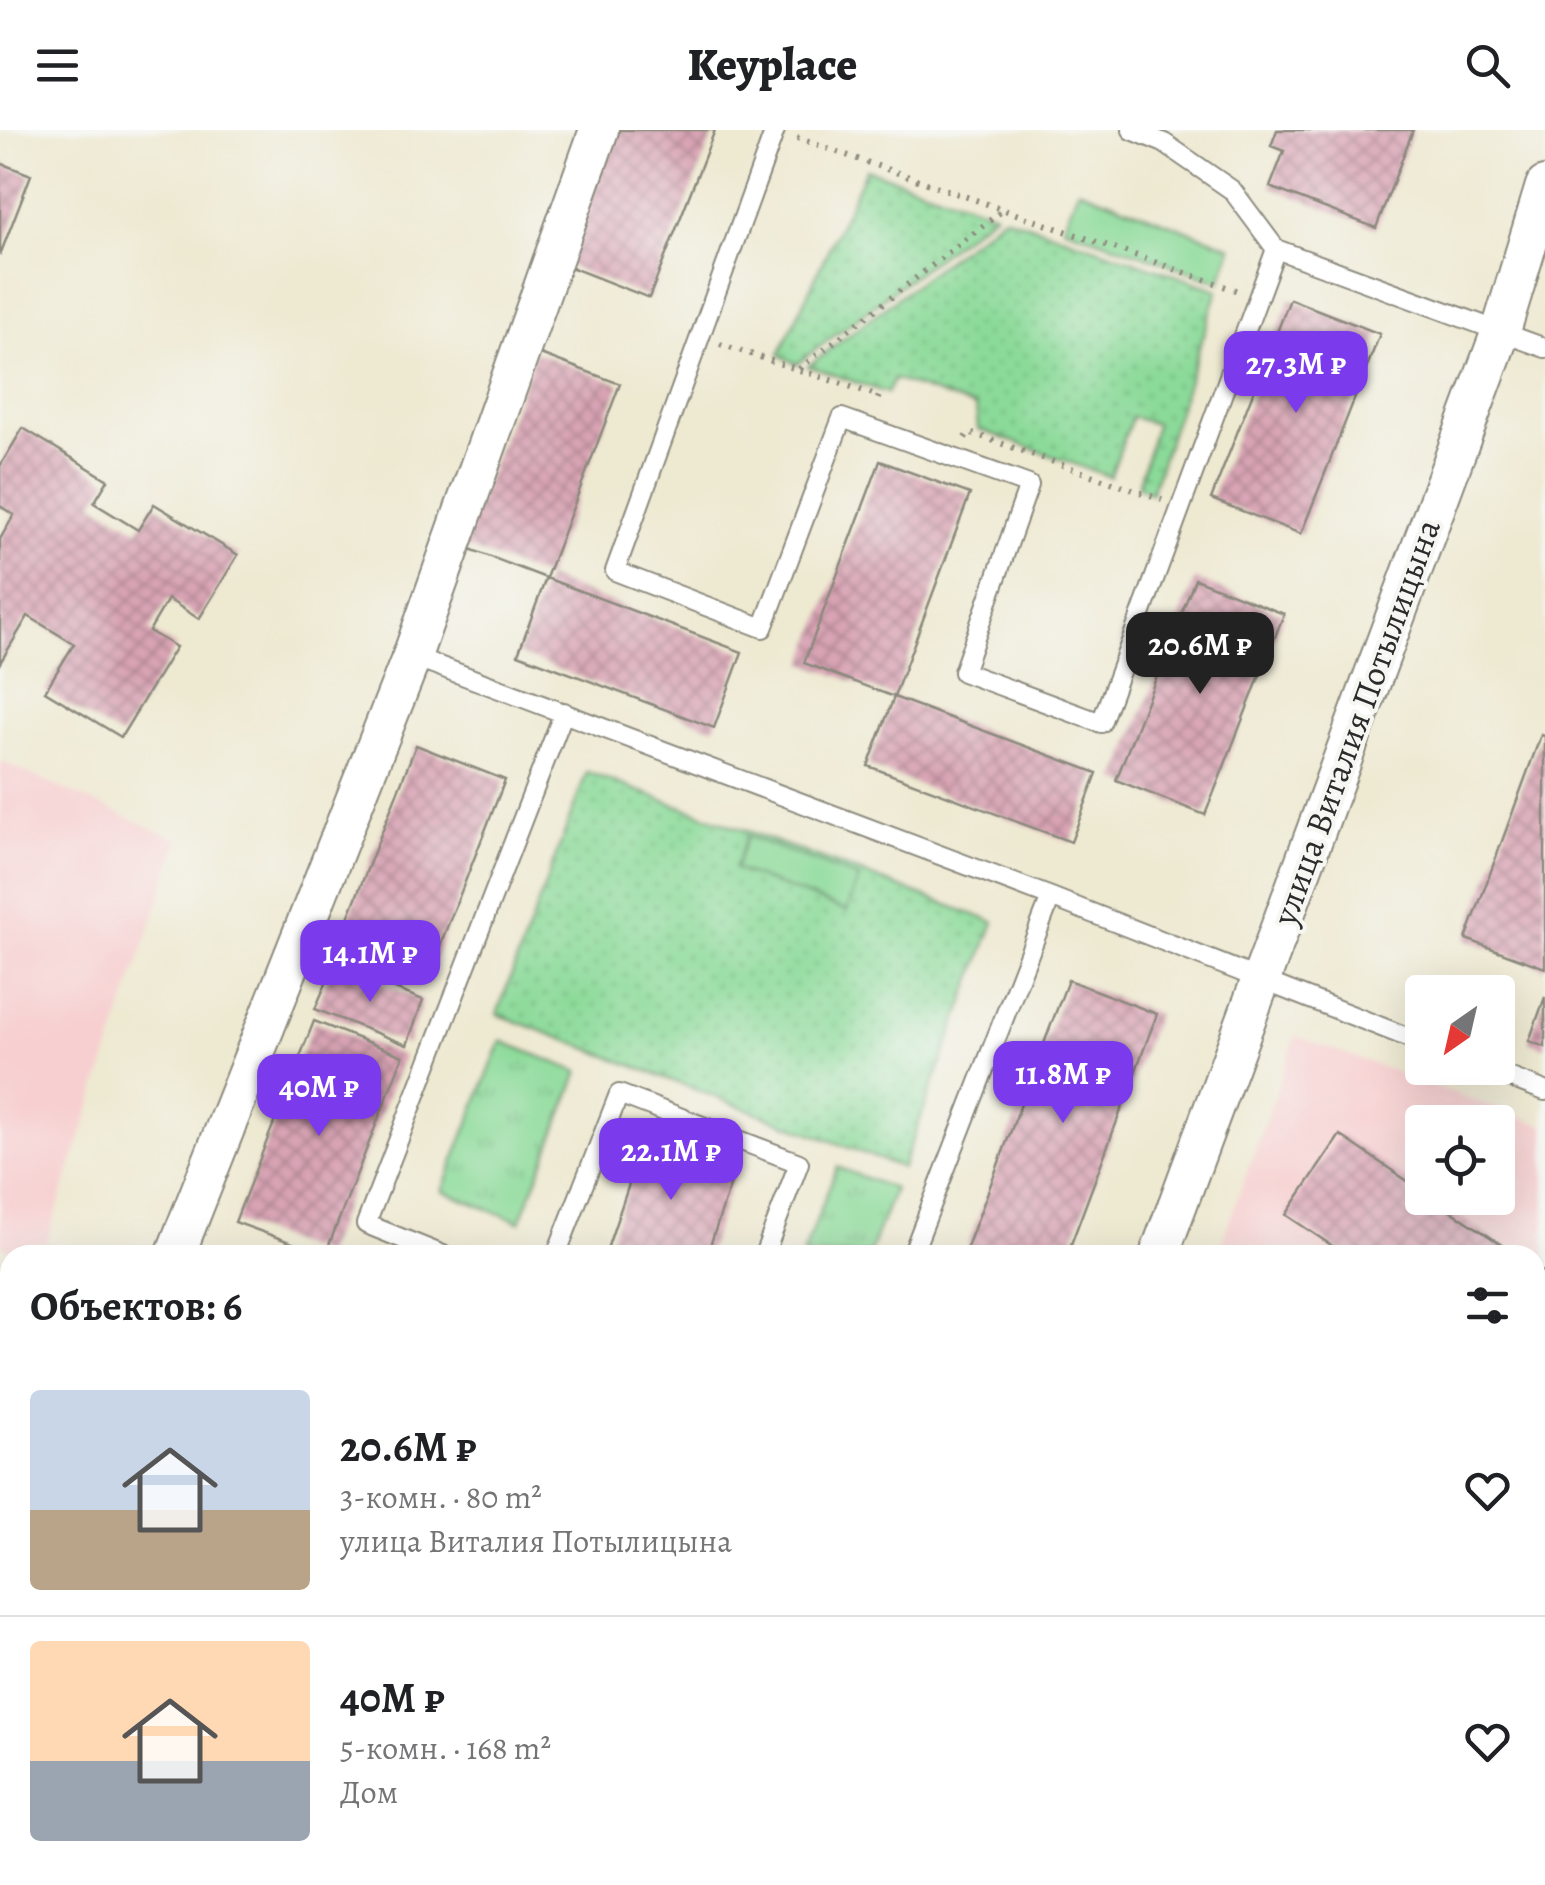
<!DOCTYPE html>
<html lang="ru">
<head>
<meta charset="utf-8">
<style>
	:root { --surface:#fff; --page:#f2f2f2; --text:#202124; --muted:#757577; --line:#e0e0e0; --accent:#7c3aed }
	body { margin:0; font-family:Alegreya,serif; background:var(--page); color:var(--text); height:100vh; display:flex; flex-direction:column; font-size:38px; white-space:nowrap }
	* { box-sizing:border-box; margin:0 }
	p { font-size:32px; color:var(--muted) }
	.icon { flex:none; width:55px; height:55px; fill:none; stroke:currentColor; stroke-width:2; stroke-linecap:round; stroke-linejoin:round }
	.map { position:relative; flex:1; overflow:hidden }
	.panel { position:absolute; left:0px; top:1115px; width:1545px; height:640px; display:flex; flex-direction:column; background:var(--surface); border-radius:30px 30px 0 0; box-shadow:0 10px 40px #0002 }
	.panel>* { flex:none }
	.needle { width:65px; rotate:214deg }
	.tools { position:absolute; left:1405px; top:845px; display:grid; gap:20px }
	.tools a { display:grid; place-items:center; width:110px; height:110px; border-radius:10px; background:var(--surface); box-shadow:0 10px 40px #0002; font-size:50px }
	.price { position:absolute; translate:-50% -85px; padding:0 22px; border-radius:20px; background:var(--accent); color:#fff; font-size:32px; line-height:65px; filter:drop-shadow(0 2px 5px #0008) }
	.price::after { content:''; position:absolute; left:50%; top:60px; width:30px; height:22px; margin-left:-15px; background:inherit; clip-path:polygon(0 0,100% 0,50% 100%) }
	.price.current { background:#222; color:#fff }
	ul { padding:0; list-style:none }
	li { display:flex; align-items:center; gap:30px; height:250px; padding:0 30px }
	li+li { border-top:2px solid var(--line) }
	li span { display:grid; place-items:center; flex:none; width:280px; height:200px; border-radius:10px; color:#555 }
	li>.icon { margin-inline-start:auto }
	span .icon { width:120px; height:120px; fill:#fffc; stroke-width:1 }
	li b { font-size:42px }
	h2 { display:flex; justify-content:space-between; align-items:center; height:120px; padding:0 30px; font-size:42px }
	header { display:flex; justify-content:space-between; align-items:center; height:130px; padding:0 30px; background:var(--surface); font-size:45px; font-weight:800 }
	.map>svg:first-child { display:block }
	.built { fill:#f7cfd0; fill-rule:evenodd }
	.grass { fill:url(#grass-dots); stroke:#5b8262; stroke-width:2.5 }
	.park { fill:url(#park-tufts); stroke:#5b8262; stroke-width:2.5 }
	.garden { fill:#8bda99; stroke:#5b8262; stroke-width:2.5 }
	.building { fill:url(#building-cross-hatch) }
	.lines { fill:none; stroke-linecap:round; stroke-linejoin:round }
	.service-casing { stroke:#8c8a7e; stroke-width:22 }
	.minor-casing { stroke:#8c8a7e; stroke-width:42 }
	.tertiary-casing { stroke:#8c8a7e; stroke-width:52 }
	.path { stroke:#8c8a7e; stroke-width:6; stroke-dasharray:2.5 8; stroke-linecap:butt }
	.service { stroke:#fff; stroke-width:18 }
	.minor { stroke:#fff; stroke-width:38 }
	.tertiary { stroke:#fff; stroke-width:48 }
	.labels { text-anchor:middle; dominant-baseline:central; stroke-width:8; stroke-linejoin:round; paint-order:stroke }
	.street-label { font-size:35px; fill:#2b2b2b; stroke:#f6f6f2 }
</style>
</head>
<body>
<header><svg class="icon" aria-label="menu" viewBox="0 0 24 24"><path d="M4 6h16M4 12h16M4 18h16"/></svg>Keyplace<svg class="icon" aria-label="search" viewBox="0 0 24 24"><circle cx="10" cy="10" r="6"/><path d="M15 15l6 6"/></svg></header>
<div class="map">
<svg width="1545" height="1755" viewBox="0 0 1545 1755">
	<defs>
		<pattern id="grass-dots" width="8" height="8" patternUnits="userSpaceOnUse" patternTransform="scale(2.5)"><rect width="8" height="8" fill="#8bda99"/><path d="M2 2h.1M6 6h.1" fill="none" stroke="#78bb84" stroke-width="1.8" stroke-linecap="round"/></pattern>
		<pattern id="park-tufts" width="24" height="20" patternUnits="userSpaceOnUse" patternTransform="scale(2.5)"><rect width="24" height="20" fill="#8bda99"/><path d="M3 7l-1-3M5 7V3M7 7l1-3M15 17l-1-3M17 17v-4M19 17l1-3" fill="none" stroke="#78bb84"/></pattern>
		<pattern id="building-cross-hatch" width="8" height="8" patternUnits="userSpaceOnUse" patternTransform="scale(2.5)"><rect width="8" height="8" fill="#d9a4b5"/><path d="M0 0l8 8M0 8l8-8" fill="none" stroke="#b08693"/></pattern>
	</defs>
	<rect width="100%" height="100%" fill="#f6f6f2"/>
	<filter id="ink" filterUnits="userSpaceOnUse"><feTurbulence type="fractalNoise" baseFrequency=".01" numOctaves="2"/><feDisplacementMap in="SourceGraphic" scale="20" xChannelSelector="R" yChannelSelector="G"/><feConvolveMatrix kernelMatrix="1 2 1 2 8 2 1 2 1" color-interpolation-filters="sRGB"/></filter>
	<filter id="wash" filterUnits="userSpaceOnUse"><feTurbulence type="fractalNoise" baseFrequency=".0048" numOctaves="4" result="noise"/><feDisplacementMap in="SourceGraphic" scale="40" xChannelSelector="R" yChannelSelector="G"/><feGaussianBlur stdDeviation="2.25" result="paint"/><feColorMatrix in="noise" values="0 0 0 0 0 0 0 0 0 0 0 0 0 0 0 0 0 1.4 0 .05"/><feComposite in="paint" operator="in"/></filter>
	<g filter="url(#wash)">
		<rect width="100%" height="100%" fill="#eee9d1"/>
		<path class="built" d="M0,631L179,710L42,1125H24L0,1116Z
			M1296,906L1545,996V1674L1535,1670V1125H1217ZM1422,992H1498V1068H1422Z"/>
		<path class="grass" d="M866,39L995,83L797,234L779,225Z
			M1004,86L1218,160L1151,363L1138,356L1156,294L1132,287L1110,347L978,299L976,277L894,249L887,263L808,236Z
			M587,642L994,792L902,1038L497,884Z
			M4,1430L10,1432V1457L2,1481L0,1439Z
			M587,1745H627L623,1755H582Z
			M1117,1745H1161L1158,1755H1113Z
			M1279,1745H1367L1395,1755H1276Z"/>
		<path class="park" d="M501,911L579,942L520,1092L442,1061Z
			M837,1037L894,1059L869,1125H803Z
			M992,1745H1106L1102,1755H988Z"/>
		<path class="garden" d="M1078,59L1232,117L1220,152L1063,97Z
			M747,706L859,748L847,781L735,739Z"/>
		<g id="blocks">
			<path class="building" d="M612,0H715L649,168L560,133Z
				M1277,0H1413L1376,98L1270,57L1284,21L1271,16Z
				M0,33L31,45L0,125Z
				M1290,169L1380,204L1301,404L1211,369Z
				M535,222L620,254L546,448L742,522L714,598L518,524L546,448L462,416Z
				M23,298L108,350L94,373L138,400L154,374L238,425L199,489L168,469L149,501L176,517L121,607L45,561L74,514L28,486L0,533V409L14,385L0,376V336Z
				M880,331L970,364L894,567L804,533Z
				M1195,449L1284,484L1205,685L1116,650Z
				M894,567L1097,643L1071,712L868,636Z
				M1541,605L1545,606V838L1466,809Z
				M416,615L505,650L426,851L337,816Z
				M334,835L423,870L407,915L315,879Z
				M1068,850L1157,884L1067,1125H964Z
				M1545,867V917L1529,911Z
				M314,891L403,926L325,1125L235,1092Z
				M1340,1005L1422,1061V1068H1432L1517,1125H1346L1286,1085Z
				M645,1007L736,1038L707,1125H605Z
				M1535,1137L1545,1144V1260L1535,1254Z
				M1545,1276V1537L1535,1530V1291Z
				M10,1700V1745H99L95,1755H0V1725Z
				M394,1745H497L494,1755H390Z
				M740,1745H846L842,1755H736Z
				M1166,1745H1270L1266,1755H1162Z"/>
		</g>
	</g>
	<g filter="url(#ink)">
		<use href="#blocks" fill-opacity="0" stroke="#8c8a7e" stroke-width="2.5"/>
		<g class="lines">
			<defs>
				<path id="service" d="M775,0L615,441L763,498L842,288L1029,355L963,542L1101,593L1276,119
					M1132,0L1164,13L1232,60L1276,119L1545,218
					M412,526L1051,767L1422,913
					M1485,938L1545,961
					M443,1125L366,1094L564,582
					M556,1125L619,964L799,1033L764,1125
					M912,1125L1051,767
					M0,1386L10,1389
					M0,1587L10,1559
					M115,1755L119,1745
					M348,1755L352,1745
					M520,1755L524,1745
					M665,1755L669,1745"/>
				<path id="minor" d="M175,1125L412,526L599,0
					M1159,1125L1501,201L1545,56
					M927,1755L931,1745"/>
				<path id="tertiary" d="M0,1202L10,1205
					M1475,1745L1501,1755"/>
			</defs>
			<use href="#service" class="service-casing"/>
			<use href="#minor" class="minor-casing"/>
			<use href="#tertiary" class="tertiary-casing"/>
			<path class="path" d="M797,8L1238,161
				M720,214L879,266L875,276
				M799,239L1002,81
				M965,308L969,302L1162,370
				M0,1491L10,1495
				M1044,1745L1072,1755
				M577,1755L582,1745
				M627,1755L631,1745
				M1107,1755L1111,1745
				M1271,1755L1274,1745"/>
			<use href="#service" class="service"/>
			<use href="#minor" class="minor"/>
			<use href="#tertiary" class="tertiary"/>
		</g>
	</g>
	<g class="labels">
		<g class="street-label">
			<text transform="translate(1356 592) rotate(-70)">улица Виталия Потылицына</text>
		</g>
	</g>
</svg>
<div class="tools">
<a><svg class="needle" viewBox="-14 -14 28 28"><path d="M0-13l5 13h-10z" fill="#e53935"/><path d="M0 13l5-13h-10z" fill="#757577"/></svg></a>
<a><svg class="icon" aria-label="locate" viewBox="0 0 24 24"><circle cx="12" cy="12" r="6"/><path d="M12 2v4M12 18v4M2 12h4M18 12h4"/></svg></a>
</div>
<b class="price" style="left:1296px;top:286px">27.3M ₽</b>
<b class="price current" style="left:1200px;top:567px">20.6M ₽</b>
<b class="price" style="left:370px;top:875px">14.1M ₽</b>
<b class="price" style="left:1063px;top:996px">11.8M ₽</b>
<b class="price" style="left:319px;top:1009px">40M ₽</b>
<b class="price" style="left:671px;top:1073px">22.1M ₽</b>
<section class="panel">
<h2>Объектов: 6<svg class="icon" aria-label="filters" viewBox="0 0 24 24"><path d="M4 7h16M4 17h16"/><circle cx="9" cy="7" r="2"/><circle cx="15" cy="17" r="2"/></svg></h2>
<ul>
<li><span style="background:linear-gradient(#c9d6e8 60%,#b9a48a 0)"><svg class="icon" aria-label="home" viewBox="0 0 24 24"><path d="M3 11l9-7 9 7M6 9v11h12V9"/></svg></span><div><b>20.6M ₽</b><p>3-комн. · 80 m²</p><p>улица Виталия Потылицына</p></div><svg class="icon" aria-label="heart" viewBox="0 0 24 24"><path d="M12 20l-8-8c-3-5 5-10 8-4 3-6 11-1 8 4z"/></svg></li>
<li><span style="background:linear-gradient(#ffd9b3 60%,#9aa5b1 0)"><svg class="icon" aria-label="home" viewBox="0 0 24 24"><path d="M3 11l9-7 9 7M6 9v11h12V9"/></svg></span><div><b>40M ₽</b><p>5-комн. · 168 m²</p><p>Дом</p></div><svg class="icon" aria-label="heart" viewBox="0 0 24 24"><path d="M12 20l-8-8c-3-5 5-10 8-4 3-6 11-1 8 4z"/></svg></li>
</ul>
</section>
</div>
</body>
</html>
